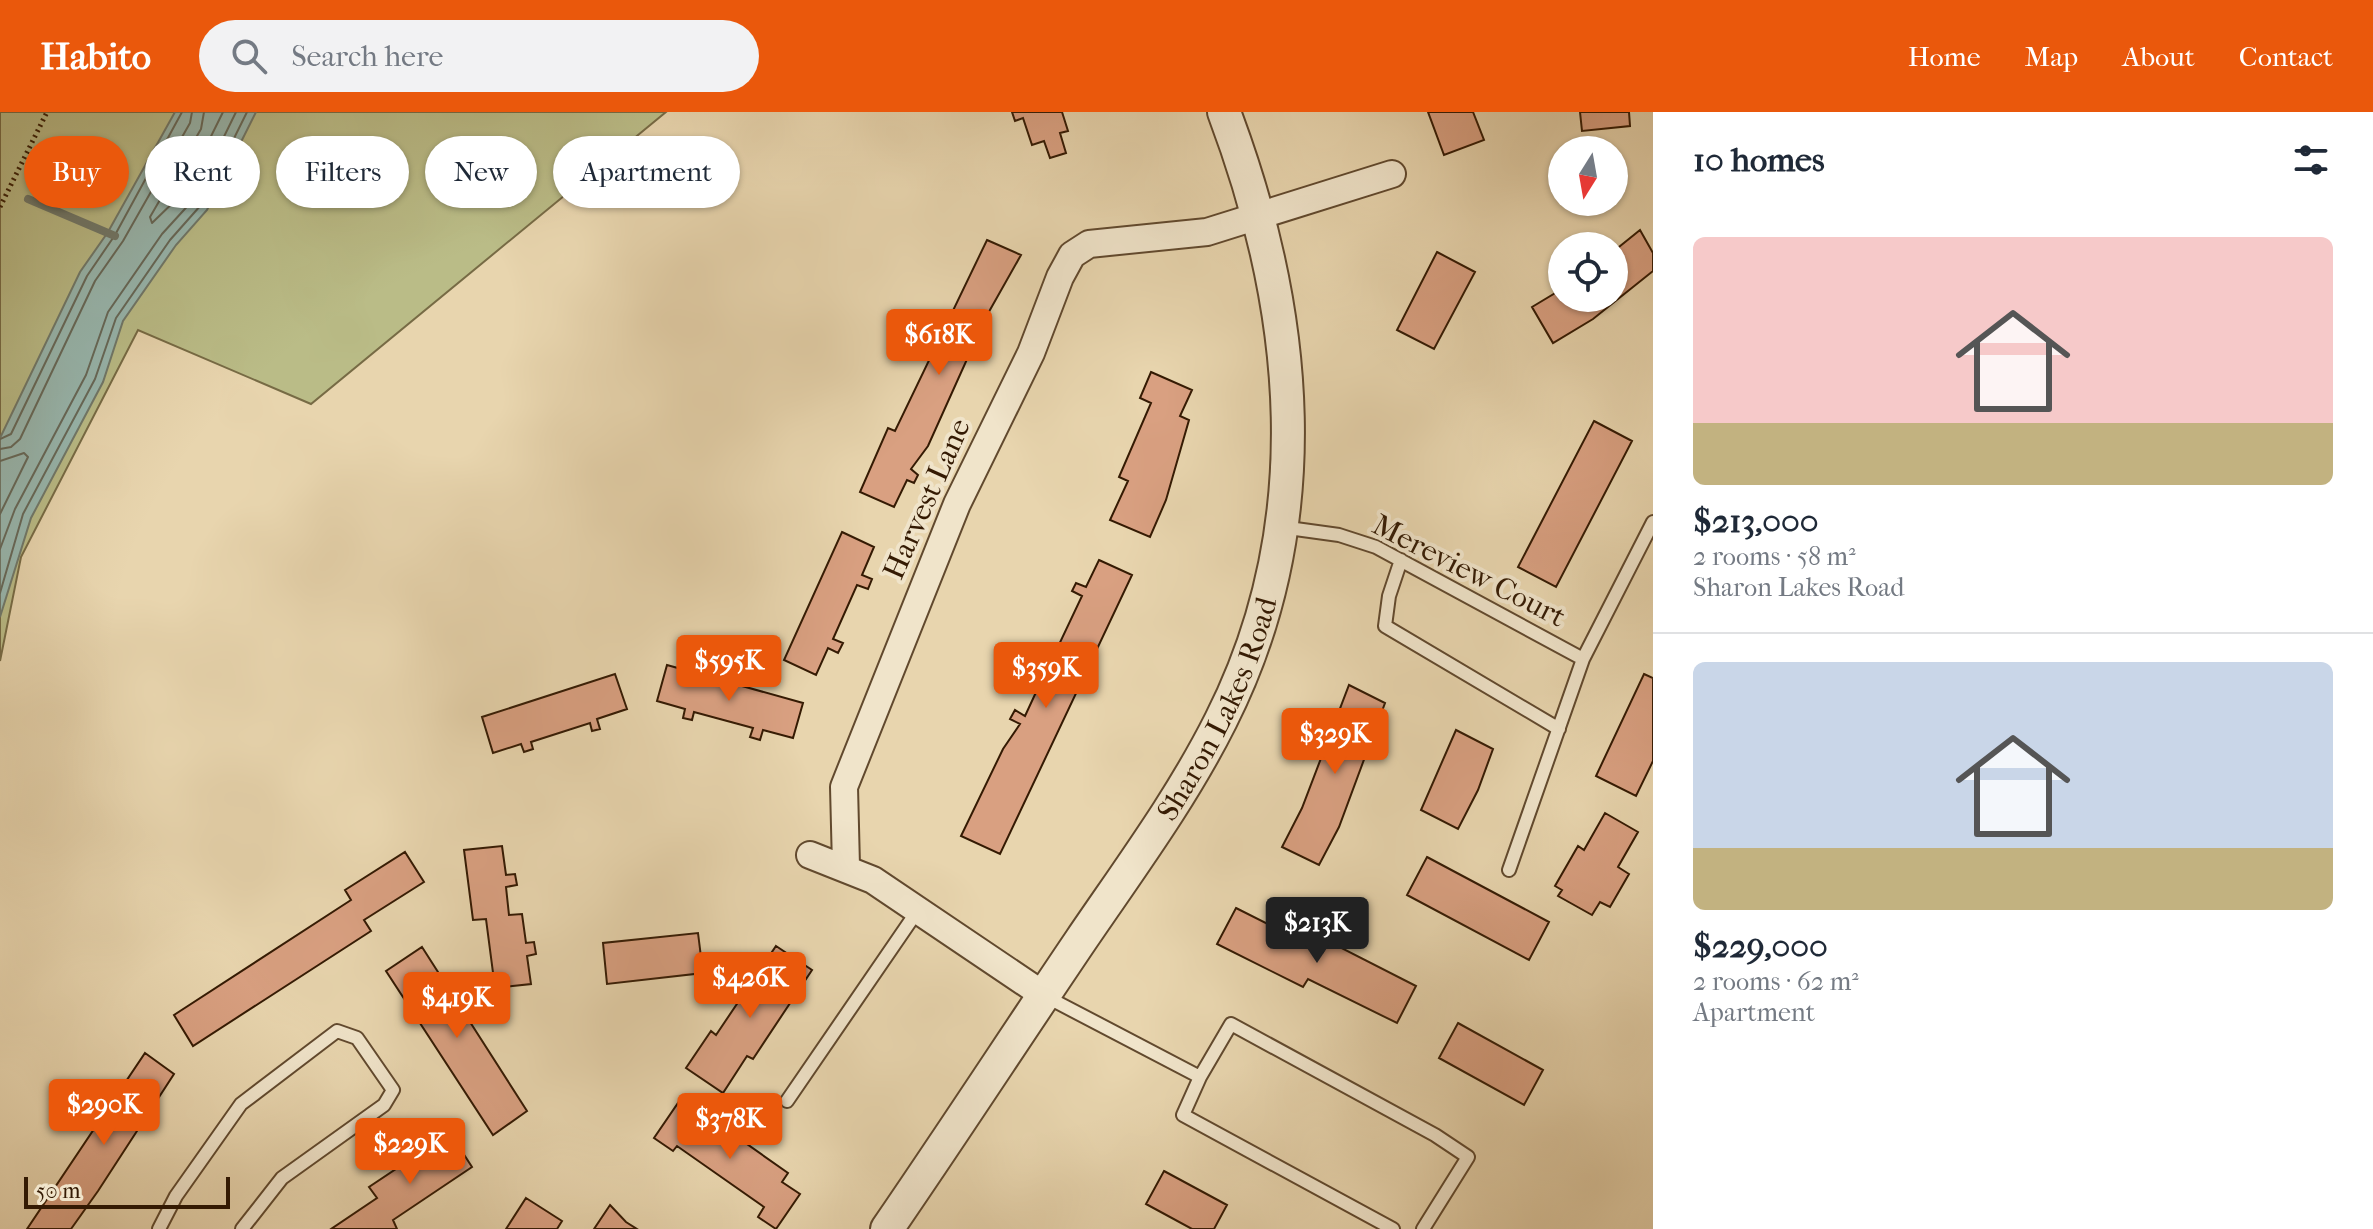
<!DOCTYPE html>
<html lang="en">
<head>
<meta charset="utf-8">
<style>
	:root { --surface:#fff; --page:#f2f2f3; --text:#1f2937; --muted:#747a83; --line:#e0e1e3; --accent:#ea580c }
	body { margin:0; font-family:"IM FELL French Canon",serif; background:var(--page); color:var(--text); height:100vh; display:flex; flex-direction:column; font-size:30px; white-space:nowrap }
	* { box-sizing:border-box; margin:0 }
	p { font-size:26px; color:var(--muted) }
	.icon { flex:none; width:44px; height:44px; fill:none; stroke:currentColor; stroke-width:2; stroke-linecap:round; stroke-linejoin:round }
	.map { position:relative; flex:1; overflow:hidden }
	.side { display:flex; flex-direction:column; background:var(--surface); width:720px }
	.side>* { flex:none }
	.banner { position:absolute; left:24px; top:24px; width:760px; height:72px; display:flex; gap:16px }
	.needle { width:52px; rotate:191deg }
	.buttons { position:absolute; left:1548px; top:24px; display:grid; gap:16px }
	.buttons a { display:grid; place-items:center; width:80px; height:80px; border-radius:50%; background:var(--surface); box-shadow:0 2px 6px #0004; font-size:40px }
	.scale { position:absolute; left:24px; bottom:20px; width:206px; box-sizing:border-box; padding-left:8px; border:4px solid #341a03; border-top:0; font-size:22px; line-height:28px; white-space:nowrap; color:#341a03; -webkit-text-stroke:6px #f0e4ca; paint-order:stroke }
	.price { position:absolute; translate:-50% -68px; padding:0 18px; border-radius:8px; background:var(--accent); color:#fff; font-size:26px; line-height:52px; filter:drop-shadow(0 2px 4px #0008) }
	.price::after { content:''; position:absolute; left:50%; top:48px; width:24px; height:18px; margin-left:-12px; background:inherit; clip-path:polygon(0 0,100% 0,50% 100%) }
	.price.on { background:#222; color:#fff }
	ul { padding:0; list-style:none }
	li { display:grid; align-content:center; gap:16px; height:424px; padding:0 40px }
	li+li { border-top:2px solid var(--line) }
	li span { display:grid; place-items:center; height:248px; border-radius:12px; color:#555 }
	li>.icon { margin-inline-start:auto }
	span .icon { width:144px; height:144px; fill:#fffc; stroke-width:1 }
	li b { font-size:34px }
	h2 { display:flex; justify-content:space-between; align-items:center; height:96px; padding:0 40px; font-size:34px }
	.chip { padding:0 28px; border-radius:36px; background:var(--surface); box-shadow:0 2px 6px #0004; font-size:28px; line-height:72px }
	.chip.on { background:var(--accent); color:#fff }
	header { display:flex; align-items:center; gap:48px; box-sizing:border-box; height:112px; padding:0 40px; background:var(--accent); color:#fff }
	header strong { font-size:38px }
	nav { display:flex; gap:44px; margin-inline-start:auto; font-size:28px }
	.search { width:560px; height:72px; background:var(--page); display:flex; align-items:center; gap:20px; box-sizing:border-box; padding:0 28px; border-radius:44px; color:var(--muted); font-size:30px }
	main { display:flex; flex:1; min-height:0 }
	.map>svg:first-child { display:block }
	.green { fill:#babc87; stroke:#776b45; stroke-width:2 }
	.water { fill:#98b8b0; stroke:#70796b; stroke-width:2 }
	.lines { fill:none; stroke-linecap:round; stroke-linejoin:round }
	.shore { stroke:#66695a; stroke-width:2 }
	.stream { stroke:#70796b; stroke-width:8 }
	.building { fill:#d9a081; stroke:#341a03; stroke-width:2 }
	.service-casing { stroke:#61492e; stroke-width:16 }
	.minor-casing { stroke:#61492e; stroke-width:30 }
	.tertiary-casing { stroke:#61492e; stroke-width:36 }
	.path { stroke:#341a03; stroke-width:5; stroke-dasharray:2 4; stroke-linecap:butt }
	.service { stroke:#f0e4ca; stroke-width:12 }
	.minor { stroke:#f0e4ca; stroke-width:26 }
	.tertiary { stroke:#f0e4ca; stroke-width:32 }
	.labels { text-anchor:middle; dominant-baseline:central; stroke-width:8; stroke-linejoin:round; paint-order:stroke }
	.street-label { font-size:30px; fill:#341a03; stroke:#f0e4ca }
</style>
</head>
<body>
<header>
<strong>Habito</strong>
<div class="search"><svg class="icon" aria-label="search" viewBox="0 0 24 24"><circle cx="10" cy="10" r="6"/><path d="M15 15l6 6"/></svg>Search here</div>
<nav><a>Home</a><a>Map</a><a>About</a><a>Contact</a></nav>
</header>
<main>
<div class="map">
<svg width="1653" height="1117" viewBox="0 0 1653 1117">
	<rect width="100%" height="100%" fill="#e8d5ae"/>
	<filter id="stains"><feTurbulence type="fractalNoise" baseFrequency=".0025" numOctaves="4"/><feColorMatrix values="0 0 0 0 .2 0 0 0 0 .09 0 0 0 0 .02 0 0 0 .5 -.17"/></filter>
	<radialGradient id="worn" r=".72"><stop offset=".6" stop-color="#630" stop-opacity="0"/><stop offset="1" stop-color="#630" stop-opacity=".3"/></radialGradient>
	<path class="green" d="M0,0H666L311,292L138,218L21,445L0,549Z"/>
	<path class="water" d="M175,0H256L207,98L176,133L123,209L103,270L31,406L0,505V326L80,160L108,120Z"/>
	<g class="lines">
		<path class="shore" d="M204,0L201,17L150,105L152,111L183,81L223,0
			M0,327L11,322L87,164L115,123L182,0
			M0,337L11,335L20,327L95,169L123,129L190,11L192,0
			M0,349L24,341L28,345L0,402
			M0,437L15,397L86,263L108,200L162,122L193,88L236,0
			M0,481L23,402L95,267L116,206L170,128L201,93L247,0"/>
		<path class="stream" d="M28,87L115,124"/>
	</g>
	<path class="building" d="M1012,0H1062L1068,19L1060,21L1066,41L1050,46L1044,29L1032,33L1023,6L1015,9Z
		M1428,0H1473L1484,28L1444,43Z
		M1580,0H1629L1630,14L1582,19Z
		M1640,118L1653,141V159L1593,207L1553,231L1532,195L1562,177V186H1614V139Z
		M987,128L1021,143L986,205L928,334L911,357L918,363L914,371L907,368L894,395L860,380L888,316L895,319Z
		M1437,140L1475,160L1434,237L1397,218Z
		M1151,260L1192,278L1180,304L1189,308L1166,388L1150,425L1110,408L1128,369L1119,365L1151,291L1140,286Z
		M1594,309L1632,329L1556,475L1518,455Z
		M842,420L874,435L862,463L872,467L868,477L857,473L833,527L843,531L838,541L828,536L816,563L784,548Z
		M1099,448L1132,463L1000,742L961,724L1003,637L1020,612L1010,607L1015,598L1025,604L1051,548L1042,543L1046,534L1056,539L1082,484L1072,479L1076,471L1086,475Z
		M667,553L803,591L793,626L763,618L760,628L750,625L753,616L694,600L692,608L683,606L685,597L657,589Z
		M615,562L627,597L597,607L600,617L592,619L590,611L531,630L533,637L524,640L521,632L493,641L482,605Z
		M1644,562L1653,566V649L1636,684L1596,664Z
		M1349,573L1385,591L1339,715L1319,753L1282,735L1302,696Z
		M1456,618L1493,637L1478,678L1458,717L1421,698Z
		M1605,701L1638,720L1618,755L1629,762L1610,795L1600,790L1592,803L1558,784L1562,778L1555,774L1578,734L1584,738Z
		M502,734L506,763L515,762L517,773L506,775L509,803L522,802L526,831L534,830L536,842L527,844L531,872L495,876L486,807L473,808L464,738Z
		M405,740L424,770L364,808L371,819L193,934L174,903L351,788L345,778Z
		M1427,745L1549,810L1529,848L1407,783Z
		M1236,796L1323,840L1328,829L1416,874L1397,911L1308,867L1303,875L1217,832Z
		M698,821L703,861L607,872L603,831Z
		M776,834L812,858L753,947L747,944L723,981L686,956L711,919L716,923Z
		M422,835L527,999L493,1023L386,859Z
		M1458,911L1543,958L1524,993L1439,946Z
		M145,941L174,962L98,1079L71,1117H27Z
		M678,991L697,1005L700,999L788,1061L782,1070L800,1082L776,1117L758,1105L764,1095L677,1034L673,1039L654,1026Z
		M450,1021L472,1055L393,1108L397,1117H331L377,1086L369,1075Z
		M1164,1059L1227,1093L1214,1117H1192L1146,1092Z
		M526,1086L562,1109L557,1117H506Z
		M610,1093L626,1110L637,1117H594Z"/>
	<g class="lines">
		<defs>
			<path id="service" d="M1281,415L1339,423L1376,435L1583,547
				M1401,448L1389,484L1385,514L1559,617
				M1509,758L1583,547L1653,410
				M1045,884L1200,965L1183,1003L1393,1117
				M1200,965L1231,912L1435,1023L1468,1045L1423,1117
				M787,989L918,798
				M159,1117L176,1084L241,992L337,919L357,926L393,978L384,993L282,1066L242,1117"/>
			<path id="minor" d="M810,743L873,768L1045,884
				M846,754L844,675L957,392L1031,241L1060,165L1072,143L1089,132L1207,120L1392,62"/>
			<g id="tertiary">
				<path id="s1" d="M887,1117C953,1021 1016,924 1081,828C1130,756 1182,686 1221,608C1320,412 1299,199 1224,0"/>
			</g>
		</defs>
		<use href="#service" class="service-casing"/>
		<use href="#minor" class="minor-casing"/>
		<use href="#tertiary" class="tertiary-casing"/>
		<path class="path" d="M0,95L47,0"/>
		<use href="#service" class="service"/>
		<use href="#minor" class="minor"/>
		<use href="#tertiary" class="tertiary"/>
	</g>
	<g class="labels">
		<g class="street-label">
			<text transform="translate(927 387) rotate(-66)">Harvest Lane</text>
			<text transform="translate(1469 459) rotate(27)">Mereview Court</text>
			<text stroke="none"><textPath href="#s1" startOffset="618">Sharon Lakes Road</textPath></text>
		</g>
	</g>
	<rect width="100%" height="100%" filter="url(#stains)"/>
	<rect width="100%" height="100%" fill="url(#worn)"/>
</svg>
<div class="buttons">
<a><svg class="needle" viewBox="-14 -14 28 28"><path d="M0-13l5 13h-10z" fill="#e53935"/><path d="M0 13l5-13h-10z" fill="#747a83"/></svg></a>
<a><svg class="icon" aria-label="locate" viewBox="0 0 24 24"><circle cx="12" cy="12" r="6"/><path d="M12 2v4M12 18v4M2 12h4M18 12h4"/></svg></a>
</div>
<div class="scale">50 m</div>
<b class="price" style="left:939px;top:265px">$618K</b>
<b class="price" style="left:729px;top:591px">$595K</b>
<b class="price" style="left:1046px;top:598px">$359K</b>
<b class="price" style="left:1335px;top:664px">$329K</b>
<b class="price on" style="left:1317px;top:853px">$213K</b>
<b class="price" style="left:750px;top:908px">$426K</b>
<b class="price" style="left:457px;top:928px">$419K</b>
<b class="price" style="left:104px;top:1035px">$290K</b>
<b class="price" style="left:730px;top:1049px">$378K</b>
<b class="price" style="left:410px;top:1074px">$229K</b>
<div class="banner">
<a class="chip on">Buy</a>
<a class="chip">Rent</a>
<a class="chip">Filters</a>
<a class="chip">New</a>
<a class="chip">Apartment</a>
</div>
</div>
<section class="side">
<h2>10 homes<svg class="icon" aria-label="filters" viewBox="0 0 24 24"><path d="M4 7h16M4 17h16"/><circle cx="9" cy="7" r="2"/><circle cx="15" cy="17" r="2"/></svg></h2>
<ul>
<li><span style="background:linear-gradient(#f6c9c9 75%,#c2b280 0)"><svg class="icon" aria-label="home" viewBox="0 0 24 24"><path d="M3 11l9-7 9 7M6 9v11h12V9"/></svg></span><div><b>$213,000</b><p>2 rooms · 58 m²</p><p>Sharon Lakes Road</p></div></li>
<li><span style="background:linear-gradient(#c9d6e8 75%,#c2b280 0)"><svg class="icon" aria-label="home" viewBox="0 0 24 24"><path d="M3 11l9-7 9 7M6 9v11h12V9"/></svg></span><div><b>$229,000</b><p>2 rooms · 62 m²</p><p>Apartment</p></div></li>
</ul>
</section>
</main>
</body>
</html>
